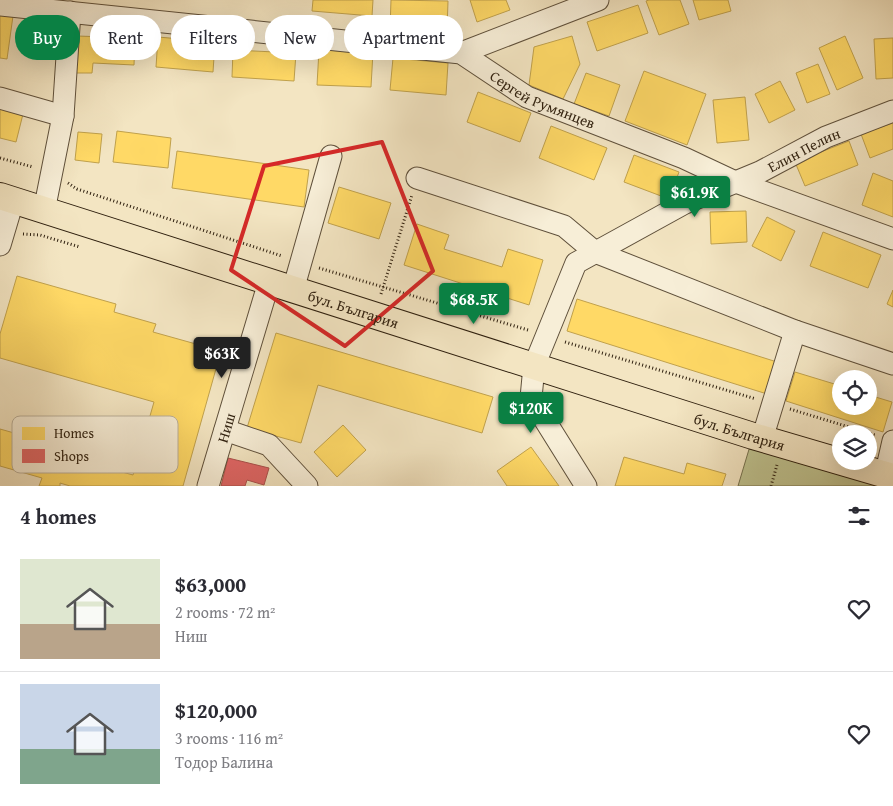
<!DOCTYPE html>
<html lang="en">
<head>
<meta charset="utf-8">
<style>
	:root { --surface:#fff; --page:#f7f7f7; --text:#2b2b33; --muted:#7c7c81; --line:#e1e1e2; --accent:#0b8043 }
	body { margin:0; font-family:"Gentium Book Plus",serif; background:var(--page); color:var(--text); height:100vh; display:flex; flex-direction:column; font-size:19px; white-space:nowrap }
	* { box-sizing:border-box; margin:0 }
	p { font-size:16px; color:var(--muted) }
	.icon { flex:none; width:28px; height:28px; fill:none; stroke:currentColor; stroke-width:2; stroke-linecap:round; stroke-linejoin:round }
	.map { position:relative; height:486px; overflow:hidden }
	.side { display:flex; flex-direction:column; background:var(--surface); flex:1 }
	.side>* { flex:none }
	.hud { position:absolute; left:15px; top:15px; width:500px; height:45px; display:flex; gap:10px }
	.controls { position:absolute; left:832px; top:370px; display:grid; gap:10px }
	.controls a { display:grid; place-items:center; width:45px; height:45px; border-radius:50%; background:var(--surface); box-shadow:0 5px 20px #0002; font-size:25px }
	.price { position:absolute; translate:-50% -42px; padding:0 11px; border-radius:5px; background:var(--accent); color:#fff; font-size:16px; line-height:32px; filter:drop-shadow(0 1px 2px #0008) }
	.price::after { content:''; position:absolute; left:50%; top:30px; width:15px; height:11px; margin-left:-8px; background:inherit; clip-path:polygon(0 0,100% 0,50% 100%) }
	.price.active { background:#222; color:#fff }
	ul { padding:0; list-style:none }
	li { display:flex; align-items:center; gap:15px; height:125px; padding:0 20px }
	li+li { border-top:1px solid var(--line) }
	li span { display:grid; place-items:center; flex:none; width:140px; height:100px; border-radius:0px; color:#555 }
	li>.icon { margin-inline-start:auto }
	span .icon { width:60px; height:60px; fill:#fffc; stroke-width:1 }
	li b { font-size:21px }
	h2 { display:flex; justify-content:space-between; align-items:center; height:60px; padding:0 20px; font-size:21px }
	.chip { padding:0 18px; border-radius:22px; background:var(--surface); box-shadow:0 5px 20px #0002; font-size:18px; line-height:45px }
	.chip.active { background:var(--accent); color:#fff }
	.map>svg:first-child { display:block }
	.green { fill:#bfc390; stroke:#76714f }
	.homes { fill:#ffd966; stroke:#c0a14c }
	.shops { fill:#e06666; stroke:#ab514c }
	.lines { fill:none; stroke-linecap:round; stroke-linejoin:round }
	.minor-casing { stroke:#5f503b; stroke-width:23 }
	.major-casing { stroke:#2e1f0e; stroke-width:28 }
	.path { stroke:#2e1f0e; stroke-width:3; stroke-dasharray:1 2.5; stroke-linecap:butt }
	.minor { stroke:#f7eed7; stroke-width:21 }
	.major { stroke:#f3e5c2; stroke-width:26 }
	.marked { fill:none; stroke:#d62828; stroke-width:4; stroke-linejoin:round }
	.labels { text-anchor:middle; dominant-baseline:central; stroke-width:5; stroke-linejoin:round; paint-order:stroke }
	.street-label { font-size:15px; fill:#2e1f0e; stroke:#f7eed7 }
	.key { fill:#f7eed7; stroke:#bbb09b; stroke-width:1 }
	.key-label { font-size:14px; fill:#2e1f0e }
</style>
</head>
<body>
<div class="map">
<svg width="893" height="486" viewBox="0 0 893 486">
	<rect width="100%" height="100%" fill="#f3e5c2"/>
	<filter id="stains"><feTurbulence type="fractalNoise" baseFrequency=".004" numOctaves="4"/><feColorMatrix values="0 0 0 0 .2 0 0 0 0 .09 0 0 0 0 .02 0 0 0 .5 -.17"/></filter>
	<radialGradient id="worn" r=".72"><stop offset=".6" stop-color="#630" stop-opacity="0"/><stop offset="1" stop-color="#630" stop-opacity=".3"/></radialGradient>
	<path class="green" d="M753,436L893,486H738Z"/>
	<path class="homes" d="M313,0H373L372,16L312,11Z
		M391,0L448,1L447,31L390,29Z
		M470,0H506L510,10L477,22Z
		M649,0H680L689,24L659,35L646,1Z
		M693,0H728L731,11L699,20Z
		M638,5L648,33L597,51L587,22Z
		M0,15L13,16L7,59L0,58Z
		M33,21L61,22L59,54L31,53Z
		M77,36L135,38L134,65L93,63L92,73H75Z
		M572,36L580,64L563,99L529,85L534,47Z
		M845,36L863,78L837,90L819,48Z
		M158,37L215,42L213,72L156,67Z
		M893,38V78L876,79L874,39Z
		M233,50L296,53L294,81L232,77Z
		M319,50L373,52L371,87L317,85Z
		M393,58L448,63L446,95L390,90Z
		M818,64L830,94L807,103L796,73Z
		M644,71L706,94L687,145L625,121Z
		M586,73L620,85L609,116L574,104Z
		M780,81L795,110L769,123L755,94Z
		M478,92L531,113L520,142L467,122Z
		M745,97L749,140L717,143L713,100Z
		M0,104L24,110L16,142L0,138Z
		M893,123V149L870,158L861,134Z
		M551,126L607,148L594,180L539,158Z
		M117,131L171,138L168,168L113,162Z
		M78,132L102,134L99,163L75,160Z
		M849,141L858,165L805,186L795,162Z
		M177,151L309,170L304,207L172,188Z
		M634,155L679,172L669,199L624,182Z
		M873,173L893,181V217L862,205Z
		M339,187L391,203L379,239L328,223Z
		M746,211L747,242L711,244L710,212Z
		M767,217L795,231L781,261L752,246Z
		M417,224L449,235L444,249L502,267L508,249L543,260L529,305L404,265Z
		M823,232L881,255L868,288L810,266Z
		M17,276L116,304L114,312L156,324L153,332L221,351L183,486H70L60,483V486H39L42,478L0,466V429L60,446L57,454L133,475L154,402L0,358V334Z
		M893,290V307L887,304Z
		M577,299L777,362L767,394L567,331Z
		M276,333L493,397L482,433L318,385L301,443L247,428Z
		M795,372L841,386V406H869V395L892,402L883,432L786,401Z
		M343,425L366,450L337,477L314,452Z
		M531,447L559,486H507L497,471Z
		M624,457L684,474L687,463L726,474L722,486H615Z"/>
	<path class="shops" d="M228,458L269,468L264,485L247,480L245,486H221Z"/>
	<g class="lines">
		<defs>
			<g id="minor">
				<path id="s1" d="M0,5L461,53L527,97L684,158L733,181L893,239"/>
				<path d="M461,53L598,0"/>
				<path d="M0,98L63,116"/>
				<path d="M417,178L564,226L595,252L795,331L893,364"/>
				<path d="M44,211L63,116L70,12"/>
				<path d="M0,245L11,208"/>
				<path d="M293,290L331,156"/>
				<path d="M225,430L269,445L307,486"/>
				<path d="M762,439L795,331"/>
				<path d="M885,476L893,441"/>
				<path id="s2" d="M208,486L269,282"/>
				<path id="s3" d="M586,486L531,398L534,366L576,263L685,203L760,172L826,137L893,111"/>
			</g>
			<g id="major">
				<path id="s4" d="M0,196L753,436L893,477"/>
			</g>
		</defs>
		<use href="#minor" class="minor-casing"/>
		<use href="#major" class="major-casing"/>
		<path class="path" d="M0,158L33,167
			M68,183L77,189L282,256
			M23,234L40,235L80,247
			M319,268L528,330
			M381,294L412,195
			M565,342L756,399
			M790,409L875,435
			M771,486L777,465"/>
		<use href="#minor" class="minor"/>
		<use href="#major" class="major"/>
	</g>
	<path class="marked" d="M382,142L433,271L345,346L231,270L264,166Z"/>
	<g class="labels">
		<g class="street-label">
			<text stroke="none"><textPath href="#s1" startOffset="558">Сергей Румянцев</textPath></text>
			<text stroke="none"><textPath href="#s3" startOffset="502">Елин Пелин</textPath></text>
			<text stroke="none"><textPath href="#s4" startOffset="371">бул. България</textPath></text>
			<text stroke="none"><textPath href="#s2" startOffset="61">Ниш</textPath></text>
			<text stroke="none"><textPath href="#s4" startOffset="776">бул. България</textPath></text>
		</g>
	</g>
	<rect x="12" y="416" width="166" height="57" rx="8" class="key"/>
	<rect x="22" y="427" width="23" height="13" fill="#ffd966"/>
	<rect x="22" y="449" width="23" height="14" fill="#e06666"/>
	<g class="key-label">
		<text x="54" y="438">Homes</text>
		<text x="54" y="461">Shops</text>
	</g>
	<rect width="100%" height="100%" filter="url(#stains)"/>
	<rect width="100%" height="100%" fill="url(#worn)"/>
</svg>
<div class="controls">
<a><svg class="icon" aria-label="locate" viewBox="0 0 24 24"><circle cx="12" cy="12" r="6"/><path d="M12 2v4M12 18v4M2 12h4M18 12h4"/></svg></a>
<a><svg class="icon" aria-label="layers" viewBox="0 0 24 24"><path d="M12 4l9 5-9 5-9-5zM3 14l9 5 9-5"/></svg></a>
</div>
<b class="price" style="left:695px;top:218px">$61.9K</b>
<b class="price" style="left:474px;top:325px">$68.5K</b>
<b class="price active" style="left:222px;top:379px">$63K</b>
<b class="price" style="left:531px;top:434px">$120K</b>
<div class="hud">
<a class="chip active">Buy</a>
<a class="chip">Rent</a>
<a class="chip">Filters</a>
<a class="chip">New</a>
<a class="chip">Apartment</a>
</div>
</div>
<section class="side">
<h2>4 homes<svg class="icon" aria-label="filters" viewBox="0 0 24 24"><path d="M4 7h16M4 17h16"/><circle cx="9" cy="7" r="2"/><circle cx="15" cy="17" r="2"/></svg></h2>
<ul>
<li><span style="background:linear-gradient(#dfe7d0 65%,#b9a48a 0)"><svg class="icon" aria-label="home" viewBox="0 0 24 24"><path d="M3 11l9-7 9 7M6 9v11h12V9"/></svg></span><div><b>$63,000</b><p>2 rooms · 72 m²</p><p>Ниш</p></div><svg class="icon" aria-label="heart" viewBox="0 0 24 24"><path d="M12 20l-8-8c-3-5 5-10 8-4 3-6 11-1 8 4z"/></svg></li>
<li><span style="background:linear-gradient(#c9d6e8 65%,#7fa58c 0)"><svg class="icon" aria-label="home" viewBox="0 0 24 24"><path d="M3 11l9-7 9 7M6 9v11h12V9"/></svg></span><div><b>$120,000</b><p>3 rooms · 116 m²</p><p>Тодор Балина</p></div><svg class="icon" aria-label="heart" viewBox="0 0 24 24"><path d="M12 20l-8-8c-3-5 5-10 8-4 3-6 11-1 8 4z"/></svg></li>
</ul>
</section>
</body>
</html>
